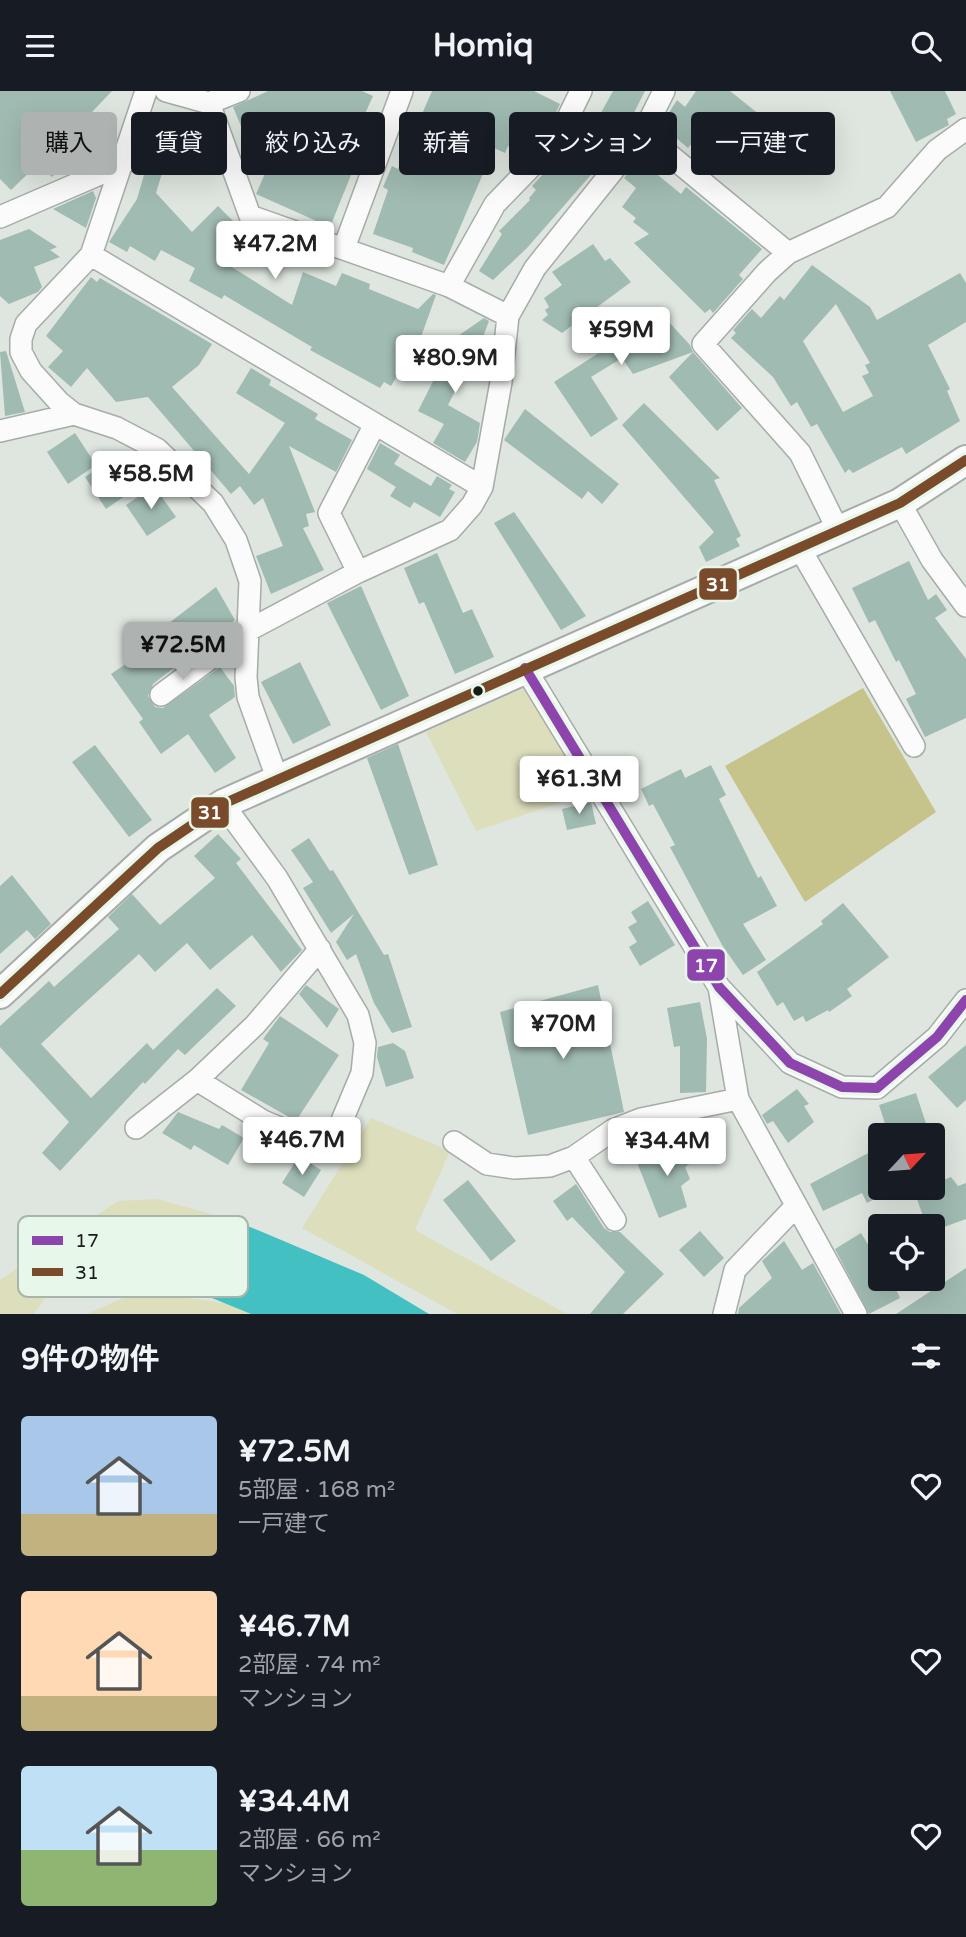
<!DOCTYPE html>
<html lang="ja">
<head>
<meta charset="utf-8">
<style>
	:root { --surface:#171b24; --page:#242831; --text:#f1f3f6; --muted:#9ea1a6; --accent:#aeb2b1 }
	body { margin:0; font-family:"Varela Round","Noto Sans JP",sans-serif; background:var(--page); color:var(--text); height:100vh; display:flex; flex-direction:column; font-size:26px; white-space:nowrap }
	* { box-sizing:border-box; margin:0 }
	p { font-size:23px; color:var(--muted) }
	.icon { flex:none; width:38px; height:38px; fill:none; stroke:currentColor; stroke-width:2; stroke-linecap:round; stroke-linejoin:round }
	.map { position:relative; height:1223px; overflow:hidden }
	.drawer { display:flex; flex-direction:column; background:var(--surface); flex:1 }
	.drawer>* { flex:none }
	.banner { position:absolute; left:21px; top:21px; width:924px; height:63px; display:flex; gap:14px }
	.needle { width:46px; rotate:64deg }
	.controls { position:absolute; left:868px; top:1032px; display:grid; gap:14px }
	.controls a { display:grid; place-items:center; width:77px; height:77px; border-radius:7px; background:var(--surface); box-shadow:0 7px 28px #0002; font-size:35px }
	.price { position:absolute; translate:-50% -60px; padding:0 16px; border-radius:7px; background:#fff; color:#222; font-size:23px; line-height:46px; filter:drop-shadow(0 2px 4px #0008) }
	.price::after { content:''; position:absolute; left:50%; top:42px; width:21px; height:16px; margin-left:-10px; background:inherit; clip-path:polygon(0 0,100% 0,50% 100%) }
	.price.selected { background:var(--accent); color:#111 }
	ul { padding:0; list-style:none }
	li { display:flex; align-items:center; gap:21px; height:175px; padding:0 21px }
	li span { display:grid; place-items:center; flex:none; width:196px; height:140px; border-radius:7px; color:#555 }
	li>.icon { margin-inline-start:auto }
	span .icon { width:84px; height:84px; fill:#fffc; stroke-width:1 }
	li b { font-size:30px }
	h2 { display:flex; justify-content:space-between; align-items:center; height:84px; padding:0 21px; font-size:30px }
	.tag { padding:0 24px; border-radius:7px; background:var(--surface); box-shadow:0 7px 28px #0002; font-size:24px; line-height:63px }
	.tag.selected { background:var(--accent); color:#111 }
	header { display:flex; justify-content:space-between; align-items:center; height:91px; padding:0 21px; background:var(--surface); font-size:32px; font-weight:800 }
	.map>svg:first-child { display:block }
	.green { fill:#dddebc }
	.forest { fill:#c6c38b }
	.water { fill:#43c0c1 }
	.building { fill:#a0bbb2; fill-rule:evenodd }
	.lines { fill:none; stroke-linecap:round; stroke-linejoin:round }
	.street-casing { stroke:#a6aca7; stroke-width:24 }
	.secondary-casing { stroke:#a6aca7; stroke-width:32 }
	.street { stroke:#fafbfa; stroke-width:21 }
	.secondary { stroke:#fafbfa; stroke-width:28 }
	.bus-1-casing { stroke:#e7f7ea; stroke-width:16 }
	.bus-2-casing { stroke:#e7f7ea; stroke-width:16 }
	.bus-1 { stroke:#8e44ad; stroke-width:10 }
	.bus-2 { stroke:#7a4b2a; stroke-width:10 }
	.bus-dot { fill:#161b17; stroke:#e7f7ea; stroke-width:2.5 }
	.key { fill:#e7f7ea; stroke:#a8b5ab; stroke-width:2 }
	.key-label { font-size:19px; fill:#161b17 }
	.line-badge { stroke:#e7f7ea; stroke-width:2.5 }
	.badge-label { font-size:19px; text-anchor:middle; font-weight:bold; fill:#fff }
</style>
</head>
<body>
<header><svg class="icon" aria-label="menu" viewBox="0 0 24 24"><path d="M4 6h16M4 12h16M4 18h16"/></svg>Homiq<svg class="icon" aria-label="search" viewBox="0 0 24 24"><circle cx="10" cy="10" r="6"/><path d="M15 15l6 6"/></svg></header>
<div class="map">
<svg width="966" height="1223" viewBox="0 0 966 1223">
	<rect width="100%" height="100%" fill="#dee6df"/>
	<path class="green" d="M525,597L589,702L476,740L426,641Z
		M371,1027L450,1060L415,1139L567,1223H457L302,1137Z
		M157,1108L236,1130L199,1167L65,1179L34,1223H0V1189L118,1110Z
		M139,1200L224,1212L251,1223H87Z"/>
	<path class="forest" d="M863,597L936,721L805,811L725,675Z"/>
	<path class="water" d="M236,1130L364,1184L429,1223H251L190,1198L49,1184L133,1159H191Z"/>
	<path class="building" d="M0,0H112L92,21L114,46L95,64L86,54L52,86L39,72L11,99L0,88Z
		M268,0H362L373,5L358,38L368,42L330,136L256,103L284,40L249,54L233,16Z
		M432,0H534L560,13L546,41L524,64L508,55L505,62L494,57L444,174L412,161L413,157L373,143L388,99L383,96L392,75L398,78Z
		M613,0H645L618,53L527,157L493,189L479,180L502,143L499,140L530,109L529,107L536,99L532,95L567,58L583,25L587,23L596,31Z
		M696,0H730L760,24L743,45L716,23L688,57L669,41L674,35L665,28L677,9L685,16Z
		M890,0H945L956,23L947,28L949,34L916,51Z
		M173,22L190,27L181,59L170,56L156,102L192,141L218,115L245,142L219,168L292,214L303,181L336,195L342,182L370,193L369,198L418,218L433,203L436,204L421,246L391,295L384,291L380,297L310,259L312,256L224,204L222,208L189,190L195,177L161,159L155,170L130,155L127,161L109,151L137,108L144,84L139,82L144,63L149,64L156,36L168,39Z
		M645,61L659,72L653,80L681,103L686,96L762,158L739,184L743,188L713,222L710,218L705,222L634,152L649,143L633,131L636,127L622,116L636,97L624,87Z
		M93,100L96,107L86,137L53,118Z
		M29,138L57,156L50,159L60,166L34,176L42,196L38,201L9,213L0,205V149Z
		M593,153L605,170L610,167L631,191L562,242L542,229L548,224L545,219L549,216L544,207L562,194L552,181Z
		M812,174L870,216L877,229L960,182L966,192V231L928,254L950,298L947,300L960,330L906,363L902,356L853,382L849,378L845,382L817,333L811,336L797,311L791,315L773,286L731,247L736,242L733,239L752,218L761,227L780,205L784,209ZM836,213L870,272L865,274L869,282L862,285L873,305L843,321L803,250Z
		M91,186L97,191L100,187L212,253L199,274L172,296L249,383L285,332L236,302L251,277L271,289L269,294L318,323L315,328L352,349L336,381L289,355L315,421L306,423L309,435L303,437L324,479L271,503L256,465L283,455L263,407L254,414L240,395L231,403L148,306L116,311L87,277L71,296L48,276L63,260L46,245Z
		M656,217L690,254L693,261L633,283L622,267L591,286L618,328L591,346L554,291L617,250L614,247Z
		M484,227L489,230L469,283L465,281L448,314L480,332L477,351L465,371L433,352L444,333L418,320L455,247Z
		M6,260L25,321L5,325L0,261Z
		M693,261L742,317L717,340L669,286Z
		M644,312L720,387L714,389L741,445L736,448L740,455L706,471L699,456L714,441L622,334Z
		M525,318L619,393L602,413L588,400L582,408L504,349Z
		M75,342L96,374L68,393L47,361Z
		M380,352L400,364L394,373L431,395L437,385L452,394L449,398L455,401L440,426L414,411L410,417L390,405L396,396L367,378Z
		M114,367L135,398L106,418L85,386Z
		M154,395L176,426L147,445L126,414Z
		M514,421L586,525L561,539L494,432Z
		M437,462L463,522L472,518L494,566L455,583L424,511L419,513L404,477Z
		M909,470L928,509L936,503L947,519L935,527L966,568V627L925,646L906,608L916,603L899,569L896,571L875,529L869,532L852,497Z
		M361,495L409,605L381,619L327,512Z
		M216,496L235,529L153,593L148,605L155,616L163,617L220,576L234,595L235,606L209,624L236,667L215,682L188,643L161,663L139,631L143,628L111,583L143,561L139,555Z
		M300,571L331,634L293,653L261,591Z
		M398,653L438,774L409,784L367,667Z
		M95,654L152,729L129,746L72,671Z
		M711,674L726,704L719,708L758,787L761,785L777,815L743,833L766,869L743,884L722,854L670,756L675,754L653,713L649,715L641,698L681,678L685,687Z
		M591,711L596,733L567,739L562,718Z
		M218,743L241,768L236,772L302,859L281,881L252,844L210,879L187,852L155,881L139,863L76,920L41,953L91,1007L147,952L153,959L217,897L236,915L185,964L178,958L145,993L143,991L60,1080L42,1062L69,1031L0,956V935L49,890L54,896L119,838L108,826L132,803L160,834L215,787L194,765Z
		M309,747L330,780L333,779L384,864L388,863L412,936L392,942L374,912L356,863L347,869L336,851L354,823L331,842L303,797L313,791L291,759Z
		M12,784L51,833L35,848L27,839L0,863V795Z
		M648,810L675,854L640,875L629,856L637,851L628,836L637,831L631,821Z
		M843,812L889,866L847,898L852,905L829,921L828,919L806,931L803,925L794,930L783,911L777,915L757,881L823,833L821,830Z
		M306,894L339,918L327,937L299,903Z
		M598,894L624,1021L528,1044L500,921Z
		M700,911L707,948L706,1001L680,1002V955L674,956L667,917Z
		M280,925L339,964L296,1030L241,999L269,952L263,948Z
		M393,952L405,960L414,987L386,996L377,966L378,956Z
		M966,954V1009L957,1017L928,986Z
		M797,998L809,1013L804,1015L814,1031L788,1052L773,1030L767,1033L762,1024Z
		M916,1002L930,1045H889L879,1014Z
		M178,1021L219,1038L222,1034L244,1047L228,1074L194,1054L191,1059L162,1042Z
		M681,1051L695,1069L685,1076L690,1088L681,1095L687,1116L659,1127L636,1069Z
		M874,1059L880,1071V1105L867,1112L862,1102L823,1120L810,1093Z
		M299,1065L321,1079L304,1106L282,1092Z
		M951,1086L958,1095L966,1092V1128L933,1140V1136H927L914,1100L933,1097V1093Z
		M468,1089L516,1150L491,1170L443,1109Z
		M576,1093L604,1137L610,1141H620L664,1183L623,1223H590L625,1181L572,1126L567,1130L553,1110Z
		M700,1140L724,1167L704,1186L679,1159Z
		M861,1142L880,1173V1188H891L900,1207L869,1223L835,1158Z
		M784,1150L802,1179L813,1172L841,1223H738L739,1217L772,1187L762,1170Z
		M966,1177V1223H896Z"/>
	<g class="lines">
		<defs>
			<path id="street" d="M146,0L91,164L26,233L21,248V261L31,280L59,311L74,323L117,337L157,358L213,412L236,449L250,490L246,586L248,606L277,687
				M166,0L209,12L239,0
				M209,12L250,125L449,195L508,225
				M643,42L788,162
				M0,126L123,73
				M344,157L402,0
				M91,164L375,333L329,422L358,481
				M449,195L495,113L557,49L581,0
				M375,333L482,396
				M0,340L74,323
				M900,412L932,469L966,515
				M838,439L800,362L703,253L767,181L788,162L887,116L937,59L966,38
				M799,456L914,655
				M525,577L719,896L790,972L842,996L877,997L937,946L966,909
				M161,604L247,540L358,481L450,439L472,414L482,396L501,291L508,225L535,177L643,42L664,0
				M719,896L738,1008L856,1223
				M197,989L263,1030L330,1058L362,982L365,952L358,924L277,787L223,713
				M136,1037L197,989L255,934L320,858
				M454,1051L487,1073L514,1077L550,1075L574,1066L613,1039L641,1028L738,1008
				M574,1066L615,1129
				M724,1223L735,1179L796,1115"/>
			<path id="secondary" d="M0,903L158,757L223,713L900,412L966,369"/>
		</defs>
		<use href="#street" class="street-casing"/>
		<use href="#secondary" class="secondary-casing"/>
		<use href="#street" class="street"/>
		<use href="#secondary" class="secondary"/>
		<defs>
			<path id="bus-1" d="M525,577L719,896L790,972L842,996L877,997L937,946L966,909"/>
			<path id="bus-2" d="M0,903L158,757L223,713L900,412L966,369"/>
		</defs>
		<use href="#bus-1" class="bus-1-casing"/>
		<use href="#bus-2" class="bus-2-casing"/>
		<use href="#bus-1" class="bus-1"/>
		<use href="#bus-2" class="bus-2"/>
	</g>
	<circle class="bus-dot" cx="478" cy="600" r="6"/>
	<rect x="18" y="1125" width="230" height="81" rx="10" class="key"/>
	<rect x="32" y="1145" width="31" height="9" fill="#8e44ad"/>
	<rect x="32" y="1177" width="31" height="8" fill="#7a4b2a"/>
	<g class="key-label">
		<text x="75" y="1156">17</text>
		<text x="75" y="1188">31</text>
	</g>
	<g class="line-badge">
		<rect x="698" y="476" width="40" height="34" rx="7" fill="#7a4b2a"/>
		<rect x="190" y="705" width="40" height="33" rx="7" fill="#7a4b2a"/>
		<rect x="686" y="857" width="40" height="34" rx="7" fill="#8e44ad"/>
	</g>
	<g class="badge-label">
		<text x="718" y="500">31</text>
		<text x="210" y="728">31</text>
		<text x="706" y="881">17</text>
	</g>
</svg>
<div class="controls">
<a><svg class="needle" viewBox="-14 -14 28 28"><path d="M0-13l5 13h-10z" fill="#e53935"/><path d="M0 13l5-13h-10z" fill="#9ea1a6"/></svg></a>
<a><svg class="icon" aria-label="locate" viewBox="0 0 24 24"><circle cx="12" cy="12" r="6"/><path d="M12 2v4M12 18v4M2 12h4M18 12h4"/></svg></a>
</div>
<b class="price" style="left:275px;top:190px">¥47.2M</b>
<b class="price" style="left:621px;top:276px">¥59M</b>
<b class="price" style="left:455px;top:304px">¥80.9M</b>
<b class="price" style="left:151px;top:420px">¥58.5M</b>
<b class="price selected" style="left:183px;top:591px">¥72.5M</b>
<b class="price" style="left:579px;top:725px">¥61.3M</b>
<b class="price" style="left:563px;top:970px">¥70M</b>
<b class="price" style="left:302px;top:1086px">¥46.7M</b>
<b class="price" style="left:667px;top:1087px">¥34.4M</b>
<div class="banner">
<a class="tag selected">購入</a>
<a class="tag">賃貸</a>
<a class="tag">絞り込み</a>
<a class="tag">新着</a>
<a class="tag">マンション</a>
<a class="tag">一戸建て</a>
</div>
</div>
<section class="drawer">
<h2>9件の物件<svg class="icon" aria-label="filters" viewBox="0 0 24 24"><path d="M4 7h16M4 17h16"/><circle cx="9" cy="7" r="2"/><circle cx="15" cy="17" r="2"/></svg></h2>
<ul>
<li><span style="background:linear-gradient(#a9c7e8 70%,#c2b280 0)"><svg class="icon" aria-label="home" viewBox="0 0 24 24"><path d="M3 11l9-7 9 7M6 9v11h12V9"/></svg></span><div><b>¥72.5M</b><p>5部屋 · 168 m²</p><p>一戸建て</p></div><svg class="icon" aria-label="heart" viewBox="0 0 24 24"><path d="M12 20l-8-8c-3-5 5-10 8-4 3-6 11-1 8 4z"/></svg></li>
<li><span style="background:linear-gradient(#ffd9b3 75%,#c2b280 0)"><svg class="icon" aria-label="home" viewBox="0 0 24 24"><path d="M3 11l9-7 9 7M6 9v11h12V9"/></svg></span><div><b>¥46.7M</b><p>2部屋 · 74 m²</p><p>マンション</p></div><svg class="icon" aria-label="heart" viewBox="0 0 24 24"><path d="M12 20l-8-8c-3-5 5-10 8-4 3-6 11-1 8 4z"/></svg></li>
<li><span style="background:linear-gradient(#bfe0f5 60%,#8fb573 0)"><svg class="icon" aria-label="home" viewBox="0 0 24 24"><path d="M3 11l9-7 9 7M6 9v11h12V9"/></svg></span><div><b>¥34.4M</b><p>2部屋 · 66 m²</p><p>マンション</p></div><svg class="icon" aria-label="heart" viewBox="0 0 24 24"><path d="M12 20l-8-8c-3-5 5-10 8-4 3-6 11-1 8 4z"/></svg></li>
</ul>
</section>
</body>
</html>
